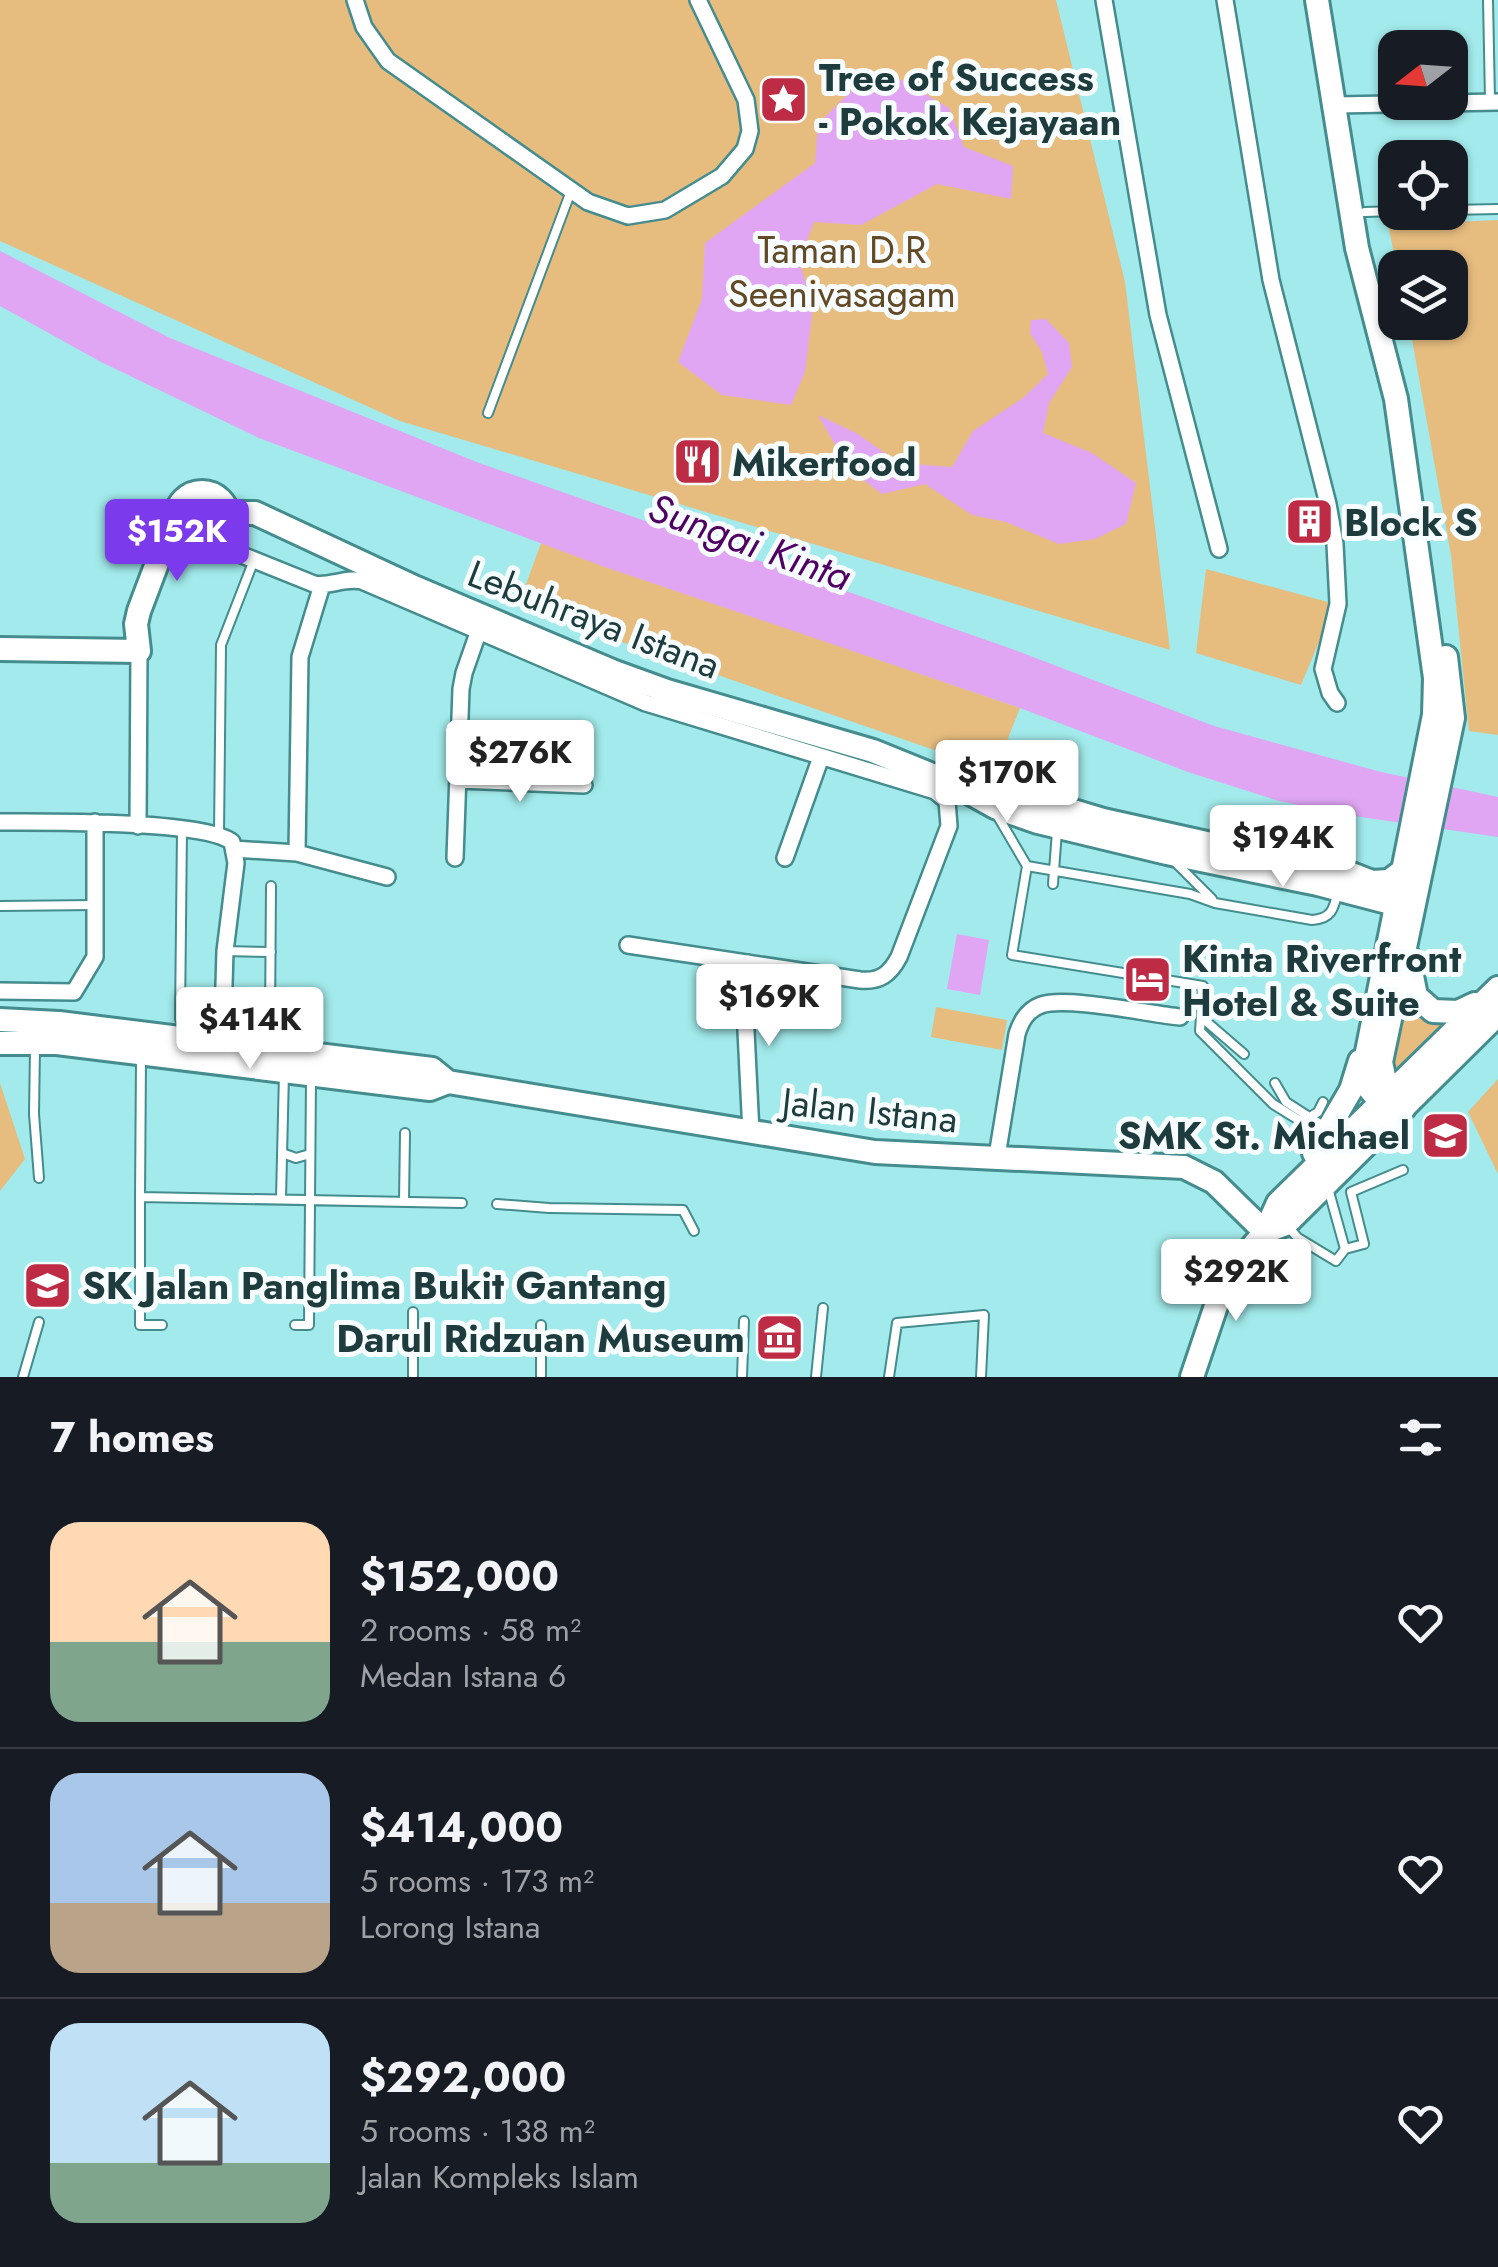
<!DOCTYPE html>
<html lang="en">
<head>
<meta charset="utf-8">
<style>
	:root { --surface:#171b24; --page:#20242c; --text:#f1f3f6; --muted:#9ea1a6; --line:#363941; --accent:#7c3aed }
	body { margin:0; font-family:Jost,sans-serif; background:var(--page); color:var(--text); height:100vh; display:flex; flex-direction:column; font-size:38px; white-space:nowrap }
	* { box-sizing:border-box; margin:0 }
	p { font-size:32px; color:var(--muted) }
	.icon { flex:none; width:55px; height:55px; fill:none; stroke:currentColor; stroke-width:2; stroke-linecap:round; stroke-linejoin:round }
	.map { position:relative; height:1377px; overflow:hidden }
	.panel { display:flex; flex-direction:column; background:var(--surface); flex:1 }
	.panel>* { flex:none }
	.needle { width:65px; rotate:253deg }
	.controls { position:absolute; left:1378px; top:30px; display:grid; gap:20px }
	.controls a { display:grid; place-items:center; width:90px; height:90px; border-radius:20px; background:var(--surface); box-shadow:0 2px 8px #0004; font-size:50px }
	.price { position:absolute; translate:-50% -85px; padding:0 22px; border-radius:10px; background:#fff; color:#222; font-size:32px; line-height:65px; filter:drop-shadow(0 2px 5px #0008) }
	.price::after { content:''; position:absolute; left:50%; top:60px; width:30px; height:22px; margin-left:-15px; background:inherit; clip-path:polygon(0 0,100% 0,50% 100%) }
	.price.active { background:var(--accent); color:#fff }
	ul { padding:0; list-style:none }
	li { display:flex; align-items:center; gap:30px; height:250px; padding:0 50px }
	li+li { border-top:2px solid var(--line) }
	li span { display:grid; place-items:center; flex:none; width:280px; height:200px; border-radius:30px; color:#555 }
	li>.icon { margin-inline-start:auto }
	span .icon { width:120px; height:120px; fill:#fffc; stroke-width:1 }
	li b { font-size:42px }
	h2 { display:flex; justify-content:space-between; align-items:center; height:120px; padding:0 50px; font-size:42px }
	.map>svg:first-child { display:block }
	.green { fill:#e6bd7f }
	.water { fill:#e0a6f4 }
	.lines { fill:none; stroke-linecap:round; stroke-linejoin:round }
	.lane-casing { stroke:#448c8d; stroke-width:12 }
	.street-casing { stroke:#448c8d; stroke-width:20 }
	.secondary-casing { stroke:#448c8d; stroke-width:28 }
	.lane { stroke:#fff; stroke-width:8 }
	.street { stroke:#fff; stroke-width:15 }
	.secondary { stroke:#fff; stroke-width:22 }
	.labels { text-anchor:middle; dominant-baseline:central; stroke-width:10; stroke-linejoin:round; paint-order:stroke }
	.poi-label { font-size:38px; font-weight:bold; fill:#1e3c3d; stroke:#f7fdfe; text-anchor:start }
	.park-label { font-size:38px; fill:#624a26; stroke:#f7fdfe }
	.street-label { font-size:38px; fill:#1e3c3d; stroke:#f7fdfe }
	.water-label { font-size:40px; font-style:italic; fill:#4f0163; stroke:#f7fdfe }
</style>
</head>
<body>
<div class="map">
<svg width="1498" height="1377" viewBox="0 0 1498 1377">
	<rect width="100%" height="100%" fill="#a2eaeb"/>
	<path class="green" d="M0,0H1056L1125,282L1170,650L400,421L0,241Z
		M1498,220V735L1469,731L1451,555L1409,323L1450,322V268L1397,267L1388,225Z
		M541,543L1020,708L995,771L518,606Z
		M1206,569L1335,604L1301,685L1196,653Z
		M1405,1002H1409L1446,1026L1397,1074L1390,1065Z
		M936,1007L1007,1020L1002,1050L931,1037Z
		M1498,1079V1174L1468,1112Z
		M0,1083L25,1159L0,1191Z"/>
	<path class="water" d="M896,77L949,108L964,147L1013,166L1011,199L937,184L861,225L814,222L799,261L813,306L805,372L791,405L722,395L678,362L702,299L705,243L815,163L818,124L851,91Z
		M0,251L170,338L479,463L1012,649L1214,726L1381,772L1498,797V837L1347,815L1279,801L1188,772L1020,708L602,566L259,438L101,362L0,306Z
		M1046,319L1069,343L1072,367L1049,403L1043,433L1092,453L1136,483L1126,524L1095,539L1059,544L1006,522L972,515L925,484L882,494L849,469L818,415L858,434L899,463L952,467L973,431L1023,398L1048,374L1042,352L1030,333L1031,320Z
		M957,934L989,940L980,995L947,989Z"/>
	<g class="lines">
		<defs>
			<path id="lane" d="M1488,0L1490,100
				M1450,210L1498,209
				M1365,212L1395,211
				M488,413L571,191
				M997,815L1027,866L1012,955L1203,986L1200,1031L1273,1104L1302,1122L1318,1112L1323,1102
				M219,834L221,645L254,560
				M1176,863L1212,899
				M1027,866L1190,894L1215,903L1312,920C1332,919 1334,908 1338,891
				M1053,884L1057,831
				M0,906L95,905
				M225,951L271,952
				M1201,1017L1244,1054
				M180,1019L182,830
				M270,1021L271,886
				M35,1048L34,1114L39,1178
				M141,1059L140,1197L462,1203
				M1275,1083L1286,1102L1325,1127
				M282,1153L296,1158L310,1154
				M140,1197V1325H162
				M281,1198L284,1073
				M404,1201L405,1133
				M497,1204L549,1208L683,1210L694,1231
				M1289,1228L1298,1238L1336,1261L1345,1249L1328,1188
				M1345,1249L1364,1244L1351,1192L1403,1170
				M413,1312V1377
				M295,1325H309L311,1079
				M541,1325V1377
				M23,1377L39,1322
				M742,1377L744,1321
				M816,1377L823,1308
				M889,1377L897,1323L984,1315L981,1377"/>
			<path id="street" d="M355,0L364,27L388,61L588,202L628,216L665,210L722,176L745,149L750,131L746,100L698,0
				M1104,0L1158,315L1219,549
				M1225,0L1271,280L1328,504L1335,544L1338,604L1323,669L1330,693L1337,703
				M1336,105L1498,102
				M212,543L314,584C330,587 345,577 362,581L646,703L935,791L947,801L949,826L899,957C890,974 880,982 860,980L628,945
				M458,780L584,785
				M0,822C42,822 204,820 232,842L236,863L225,951L222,1052
				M138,826L139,651
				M234,849L297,853L387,877
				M297,853L300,657L322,585
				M455,858L461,689L464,673L478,633
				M785,858L821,757
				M748,963L744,990L751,1133
				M0,991L74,992L95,957V822
				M997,1156L1017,1034C1021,1021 1027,1010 1041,1005C1066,996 1149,1014 1180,1017"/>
			<path id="secondary" d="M1317,0L1357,248L1396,399L1435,678L1434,715L1365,1062L1369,1088L1394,1119
				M176 518a26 26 0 1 1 52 0a26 26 0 1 1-52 0Z
				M228,518L238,513H255L416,588L612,671L667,691L873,751L952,783L995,807L1038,822L1167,853L1318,884L1395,904
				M0,649L139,651
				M139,651L136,624L139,611L176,513
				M967,779L1103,820L1256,854L1326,864L1372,882L1389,881L1401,872
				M1408,956L1416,996L1433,1011L1458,1012L1475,1004
				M0,1020L59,1023L432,1069L448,1082
				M0,1043H57L430,1089L448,1082L875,1152L1184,1167L1214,1182L1265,1232
				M1404,1108L1386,1086L1381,1062L1453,718L1446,657
				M1314,1153L1351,1090L1360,1061
				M1265,1232L1286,1224L1498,1014
				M1192,1377L1219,1297L1245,1255L1265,1232L1278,1203L1498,988"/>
		</defs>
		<use href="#lane" class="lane-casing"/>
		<use href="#street" class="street-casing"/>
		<use href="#secondary" class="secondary-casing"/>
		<use href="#lane" class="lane"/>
		<use href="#street" class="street"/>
		<use href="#secondary" class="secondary"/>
	</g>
	<defs>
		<symbol id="sight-square" viewBox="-11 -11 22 22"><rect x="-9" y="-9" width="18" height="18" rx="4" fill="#bd2c44" stroke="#f7fdfe"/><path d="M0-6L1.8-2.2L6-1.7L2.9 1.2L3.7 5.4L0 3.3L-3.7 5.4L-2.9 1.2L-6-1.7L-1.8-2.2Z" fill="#fff"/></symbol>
		<symbol id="restaurant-square" viewBox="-11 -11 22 22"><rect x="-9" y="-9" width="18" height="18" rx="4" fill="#bd2c44" stroke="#f7fdfe"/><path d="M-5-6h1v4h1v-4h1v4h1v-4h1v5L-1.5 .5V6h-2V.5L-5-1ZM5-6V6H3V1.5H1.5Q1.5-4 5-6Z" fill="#fff"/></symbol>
		<symbol id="building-square" viewBox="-11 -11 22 22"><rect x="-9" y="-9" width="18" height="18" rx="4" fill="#bd2c44" stroke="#f7fdfe"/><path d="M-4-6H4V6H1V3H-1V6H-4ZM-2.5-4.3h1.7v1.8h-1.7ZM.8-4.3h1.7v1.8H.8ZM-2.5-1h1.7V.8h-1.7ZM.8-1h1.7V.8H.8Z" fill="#fff"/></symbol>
		<symbol id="hotel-square" viewBox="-11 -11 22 22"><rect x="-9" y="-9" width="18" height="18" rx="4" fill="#bd2c44" stroke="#f7fdfe"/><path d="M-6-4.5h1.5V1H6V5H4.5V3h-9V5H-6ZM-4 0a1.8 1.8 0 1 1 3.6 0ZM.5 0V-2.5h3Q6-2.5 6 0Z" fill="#fff"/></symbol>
		<symbol id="school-square" viewBox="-11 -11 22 22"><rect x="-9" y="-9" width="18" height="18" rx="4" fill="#bd2c44" stroke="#f7fdfe"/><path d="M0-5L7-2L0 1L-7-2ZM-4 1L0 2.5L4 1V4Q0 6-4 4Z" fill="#fff"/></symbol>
		<symbol id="museum-square" viewBox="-11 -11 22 22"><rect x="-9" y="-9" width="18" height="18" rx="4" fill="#bd2c44" stroke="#f7fdfe"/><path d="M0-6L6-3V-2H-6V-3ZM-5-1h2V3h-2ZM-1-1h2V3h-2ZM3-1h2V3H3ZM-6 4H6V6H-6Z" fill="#fff"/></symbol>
	</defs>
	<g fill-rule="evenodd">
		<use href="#sight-square" x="756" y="72" width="55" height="55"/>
		<use href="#restaurant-square" x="670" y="434" width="55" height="55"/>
		<use href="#building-square" x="1282" y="494" width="55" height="55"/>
		<use href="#hotel-square" x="1120" y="952" width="55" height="55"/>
		<use href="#school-square" x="1418" y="1108" width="55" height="55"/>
		<use href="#school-square" x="20" y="1258" width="55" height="55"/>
		<use href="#museum-square" x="752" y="1310" width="55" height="55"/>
	</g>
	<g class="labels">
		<g class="poi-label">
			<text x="819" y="77">Tree of Success<tspan x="819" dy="44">- Pokok Kejayaan</tspan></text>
			<text x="732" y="462">Mikerfood</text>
			<text x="1344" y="522">Block S</text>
			<text x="1182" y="958">Kinta Riverfront<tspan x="1182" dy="44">Hotel &amp; Suite</tspan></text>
			<text x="1410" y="1135" text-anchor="end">SMK St. Michael</text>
			<text x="82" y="1285">SK Jalan Panglima Bukit Gantang</text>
			<text x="745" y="1338" text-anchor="end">Darul Ridzuan Museum</text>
		</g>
		<g class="park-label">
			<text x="842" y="249">Taman D.R<tspan x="842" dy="44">Seenivasagam</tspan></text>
		</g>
		<g class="street-label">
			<text transform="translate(594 619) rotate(21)">Lebuhraya Istana</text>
			<text transform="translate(870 1110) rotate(6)">Jalan Istana</text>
		</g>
		<g class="water-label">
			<text transform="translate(750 542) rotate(20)">Sungai Kinta</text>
		</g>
	</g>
</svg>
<div class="controls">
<a><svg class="needle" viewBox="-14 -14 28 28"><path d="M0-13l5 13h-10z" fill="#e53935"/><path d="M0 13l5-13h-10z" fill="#9ea1a6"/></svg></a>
<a><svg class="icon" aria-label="locate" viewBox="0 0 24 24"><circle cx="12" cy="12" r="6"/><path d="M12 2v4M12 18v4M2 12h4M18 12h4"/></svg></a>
<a><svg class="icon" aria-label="layers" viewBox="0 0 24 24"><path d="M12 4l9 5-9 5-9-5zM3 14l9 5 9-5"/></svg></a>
</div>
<b class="price active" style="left:177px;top:584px">$152K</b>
<b class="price" style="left:520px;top:805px">$276K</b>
<b class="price" style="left:1007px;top:825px">$170K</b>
<b class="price" style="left:1283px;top:890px">$194K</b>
<b class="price" style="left:769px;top:1049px">$169K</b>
<b class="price" style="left:250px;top:1072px">$414K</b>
<b class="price" style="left:1236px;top:1324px">$292K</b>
</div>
<section class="panel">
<h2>7 homes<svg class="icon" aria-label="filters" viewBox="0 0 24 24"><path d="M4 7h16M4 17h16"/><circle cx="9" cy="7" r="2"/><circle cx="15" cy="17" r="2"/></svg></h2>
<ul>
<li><span style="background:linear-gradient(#ffd9b3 60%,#7fa58c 0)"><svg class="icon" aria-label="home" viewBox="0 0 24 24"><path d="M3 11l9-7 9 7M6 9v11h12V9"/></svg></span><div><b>$152,000</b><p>2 rooms · 58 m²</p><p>Medan Istana 6</p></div><svg class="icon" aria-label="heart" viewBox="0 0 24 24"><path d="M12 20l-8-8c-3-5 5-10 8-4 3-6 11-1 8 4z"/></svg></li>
<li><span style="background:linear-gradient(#a9c7e8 65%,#b9a48a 0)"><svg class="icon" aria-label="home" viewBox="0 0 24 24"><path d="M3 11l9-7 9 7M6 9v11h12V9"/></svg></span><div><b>$414,000</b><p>5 rooms · 173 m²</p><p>Lorong Istana</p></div><svg class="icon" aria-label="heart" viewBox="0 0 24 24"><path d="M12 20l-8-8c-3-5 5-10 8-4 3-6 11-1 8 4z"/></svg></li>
<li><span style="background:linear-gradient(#bfe0f5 70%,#7fa58c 0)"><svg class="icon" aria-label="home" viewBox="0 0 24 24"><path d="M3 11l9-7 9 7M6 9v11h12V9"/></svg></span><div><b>$292,000</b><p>5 rooms · 138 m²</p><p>Jalan Kompleks Islam</p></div><svg class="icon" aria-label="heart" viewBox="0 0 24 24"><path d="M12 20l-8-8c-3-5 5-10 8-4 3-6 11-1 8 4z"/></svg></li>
</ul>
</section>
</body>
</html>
